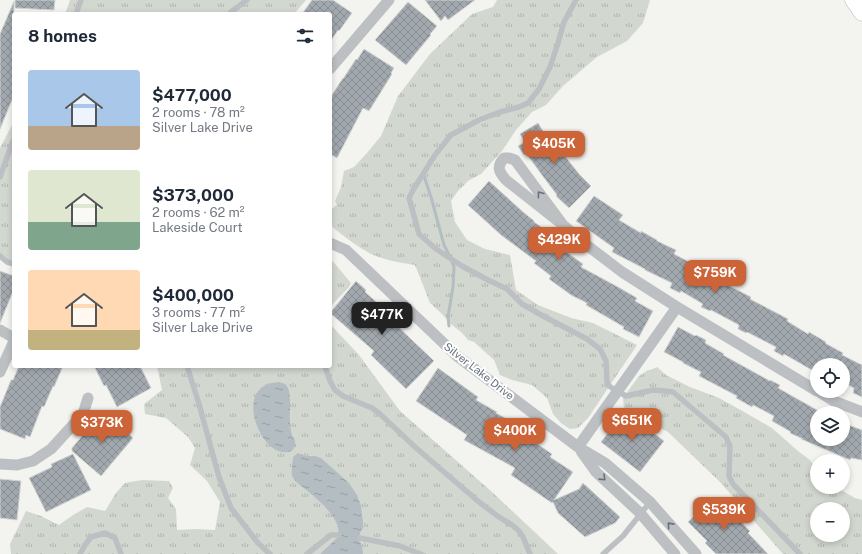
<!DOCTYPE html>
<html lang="en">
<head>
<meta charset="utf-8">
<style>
	:root { --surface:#fff; --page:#f2f2f3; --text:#1f2937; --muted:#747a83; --accent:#cc6437 }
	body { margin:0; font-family:"Public Sans",sans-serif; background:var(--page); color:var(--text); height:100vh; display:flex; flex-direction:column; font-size:15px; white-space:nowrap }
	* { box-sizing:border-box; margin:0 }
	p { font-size:13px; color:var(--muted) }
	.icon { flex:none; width:22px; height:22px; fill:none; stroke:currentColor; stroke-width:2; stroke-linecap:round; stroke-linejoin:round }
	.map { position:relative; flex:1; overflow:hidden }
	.drawer { position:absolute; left:12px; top:12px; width:320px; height:356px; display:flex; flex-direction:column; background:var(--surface); border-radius:4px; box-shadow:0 2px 6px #0003 }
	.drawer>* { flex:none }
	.tools { position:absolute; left:810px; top:358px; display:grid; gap:8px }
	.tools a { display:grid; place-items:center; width:40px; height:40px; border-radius:50%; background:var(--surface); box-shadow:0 2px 6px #0003; font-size:20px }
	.price { position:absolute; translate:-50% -34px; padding:0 9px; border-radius:8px; background:var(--accent); color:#fff; font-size:13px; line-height:26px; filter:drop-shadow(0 1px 2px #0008) }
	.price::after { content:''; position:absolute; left:50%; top:24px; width:12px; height:9px; margin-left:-6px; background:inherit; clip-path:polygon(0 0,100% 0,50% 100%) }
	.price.current { background:#222; color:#fff }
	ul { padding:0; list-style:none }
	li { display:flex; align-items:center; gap:12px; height:100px; padding:0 16px }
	li span { display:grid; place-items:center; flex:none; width:112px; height:80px; border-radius:4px; color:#555 }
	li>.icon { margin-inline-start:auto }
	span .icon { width:48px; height:48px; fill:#fffc; stroke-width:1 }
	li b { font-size:17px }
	h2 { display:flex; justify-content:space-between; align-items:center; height:48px; padding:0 16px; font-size:17px }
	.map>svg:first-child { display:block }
	.grass { fill:url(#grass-tufts); fill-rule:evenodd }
	.water { fill:url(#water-ripples) }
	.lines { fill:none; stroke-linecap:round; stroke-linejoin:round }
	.stream { stroke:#b4bdc2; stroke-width:3 }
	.building { fill:url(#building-cross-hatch); stroke:#d4d4d3 }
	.secondary-casing { stroke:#b0b4b8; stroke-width:17 }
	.lane { stroke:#bdc0c3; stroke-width:5.5 }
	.street { stroke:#bdc0c3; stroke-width:11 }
	.secondary { stroke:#fff; stroke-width:16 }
	.oneway { stroke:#66717d }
	.labels { text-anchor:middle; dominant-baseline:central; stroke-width:4; stroke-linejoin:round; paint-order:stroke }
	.street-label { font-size:11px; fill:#66717d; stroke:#fff }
</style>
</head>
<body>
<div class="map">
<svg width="862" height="554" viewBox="0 0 862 554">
	<defs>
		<pattern id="grass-tufts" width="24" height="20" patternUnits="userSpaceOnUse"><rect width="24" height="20" fill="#d2d8d0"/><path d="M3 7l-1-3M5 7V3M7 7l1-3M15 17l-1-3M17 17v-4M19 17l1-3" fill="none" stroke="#aeb4ae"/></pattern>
		<pattern id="water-ripples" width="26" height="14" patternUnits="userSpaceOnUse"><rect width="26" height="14" fill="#b4bdc2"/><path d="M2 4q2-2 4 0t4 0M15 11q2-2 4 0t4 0" fill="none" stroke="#969ea3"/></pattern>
		<pattern id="building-cross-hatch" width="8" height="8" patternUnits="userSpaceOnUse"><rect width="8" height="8" fill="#a2a9ae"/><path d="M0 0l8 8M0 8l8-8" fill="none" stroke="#888e93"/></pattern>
	</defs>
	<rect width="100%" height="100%" fill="#f3f3f0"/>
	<path class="grass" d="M70,0H306L294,14H65Z
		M497,0H650L643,23L627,41L597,57L563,86L546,105L532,112L516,130L502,151L492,162L481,174L468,181L458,191L451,201L455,222L467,240L485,249L510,255L516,290L538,305L571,318L593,323L637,345L588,418L578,428L570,429L561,423L553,414L547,398L532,385L512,380L500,375L494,360L474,342L468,340L462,333L451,324L442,314L430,303L423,285L415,265C405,263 395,262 385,259C365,254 346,238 330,225V210L337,205L335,201L341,187L344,171L354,167L367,153L381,136L398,96L430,54L472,14L493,7Z
		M14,121V264L0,258V148Z
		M330,258L351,283L349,287L332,305L330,313Z
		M330,324L359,355L400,411L492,492L558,554H11L10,544L26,511L41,516L59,525L73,515L87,507L105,511L116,493L125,483L142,480L169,481L173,488L168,498L176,509L177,530L196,529L215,530L220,502L207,481L190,465L195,448L188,437L166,418L145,414L144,404L162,390L157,366H330Z
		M657,367L666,375L690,387L719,398L746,413L772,428L798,451L810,460L817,471V487H836L855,498L862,500V554H783L721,483L668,432L624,409L623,398L639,376L648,370H650ZM817,509H843V535H817Z"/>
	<path class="water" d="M279,382C282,383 285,383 287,386C292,394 289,414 290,423C290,427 291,431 292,435C294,439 296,442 295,446C294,449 291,452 288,452C263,456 242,405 260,389C265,384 272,383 279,382Z
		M298,453L306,456H315L321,458L349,483L357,495L361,506L363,522V528L360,533L359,540L362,546L363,554H320L338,537C343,519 317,499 305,489C301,486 296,482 293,478C290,472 293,464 293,457Z"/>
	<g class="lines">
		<path class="stream" d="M423,173L431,197L444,245L451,259L454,267L453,287L448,317L449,326"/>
	</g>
	<path class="building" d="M15,0H55L54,10L15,8Z
		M312,0H333L352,13L339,31L338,30L330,42V14H302Z
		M425,0H475L448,20L445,16L441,21Z
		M14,1V95L0,129V34Z
		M408,2L437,26L430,34L431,35L406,65L375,40Z
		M364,49L394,68L391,73L392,74L369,111L363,108L337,158L330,154V98L343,78V79L356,59L357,60Z
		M538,123L549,141L555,136L566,152L563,154L580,175L591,186L569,208L556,196L557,195L542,175L526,153L524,155L518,146L525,142L520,134Z
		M489,181L522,211L534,221V222L551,234L549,238L566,250L565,251L583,264L581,267L618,287L637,298L635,301L653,311L639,337L623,329L624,327L586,305L587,303L571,295L549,279L551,276L534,263L536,261L501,235L468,205Z
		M594,196L623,215L619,220L641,233V231L657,240V241L676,250L674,254L697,266V264L714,274L712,277L751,297L750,299L788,319L787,321L808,334L809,332L826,342L825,343L843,353L842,355L862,365V397L853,393L854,388L843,382V365H817V373L784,354L783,356L774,351L776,347L747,332L746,333L738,329L739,325L711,310L710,311L701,307L703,304L681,291L680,293L670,288L672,283L645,270V269L612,252L614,248L576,221Z
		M0,271L14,276V289L0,323Z
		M356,281L366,290L365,292L381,306L380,307L391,317L389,318L434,361L406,389L371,355L374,351L330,313Z
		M678,327L695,336L696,335L706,340L705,343L724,354L723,355L770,381V380L780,385L778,388L817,410V439H843V423L862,430V460L851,458L850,460L801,439H803L790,433L791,432L772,421L774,416L753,405L752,407L736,398L737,396L699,376L701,372L683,363V362L664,352Z
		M19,366H63L54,387L53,386L44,407L42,406L30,437L26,435L25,439L0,429V407L11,380H13Z
		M94,366H140L151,388L117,407L106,385L104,386Z
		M438,368L478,397L476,400L497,412L496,413L514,423L513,424L526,431L524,435L552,454L550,457L573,472L554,500L579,489L583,483L620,517L615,523L585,537L558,513L553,502L552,503L511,475L515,468L464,440L467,435L416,401Z
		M625,411L664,441L640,472L601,442Z
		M103,412L133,438L101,476L72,451V448Z
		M73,454L91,490L46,512L29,478L52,467L51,464Z
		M0,479L21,481L17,520L0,518Z
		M713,498L717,501L719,499L750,531L748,533L768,554H716L705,543L707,541L688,522Z"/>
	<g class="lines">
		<defs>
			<path id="secondary" d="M853,0L862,13"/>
		</defs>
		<use href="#secondary" class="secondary-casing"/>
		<path class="lane" d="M576,0L564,22L558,43L550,67L539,89L528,103L519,107L500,112L479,120L451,135L435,155L413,190L409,198L419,234L436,249L462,266L488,280L507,289L522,304L543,316L587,339L600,349L606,361L607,381L609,386L617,391L626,396L653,390L665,391L673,392L726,437L730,446L729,476L733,484L800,554
			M76,14L81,0
			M230,14L231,12L247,0
			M0,177L12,143L14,140
			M0,256L7,262L14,264
			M187,366L199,404L219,477L231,508L258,543L270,554
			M325,366L330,381L335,390L343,396L372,408L380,414L415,447L479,502L499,517L512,525L519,531L523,537L530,554
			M360,538L400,546L421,554
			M80,554L85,545L91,537L105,533L115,538L121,554
			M307,554L331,535H339
			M603,554L623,536L650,502"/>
		<path class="street" d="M330,69L389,0
			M563,225L515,160L509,158H504C496,167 499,172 506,180L563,225L584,243L622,272L677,307L817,391
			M330,243L346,250L457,356L578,447L605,463L650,502L696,554
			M0,330L14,338
			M0,372L14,341
			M818,391L834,401L862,412
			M578,447L677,307
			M581,451L596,472L640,513L675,554
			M0,464L17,465L33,461L51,449L83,414L88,398"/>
		<use href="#secondary" class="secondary"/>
	</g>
	<defs><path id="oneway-chevron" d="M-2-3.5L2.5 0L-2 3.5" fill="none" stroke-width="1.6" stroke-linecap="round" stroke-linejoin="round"/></defs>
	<g class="oneway">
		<use href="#oneway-chevron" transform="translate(540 194) rotate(-127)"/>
		<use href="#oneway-chevron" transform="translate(603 478) rotate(44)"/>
		<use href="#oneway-chevron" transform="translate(670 525) rotate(-132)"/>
	</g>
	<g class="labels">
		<g class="street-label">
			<text transform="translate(479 371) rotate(38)">Silver Lake Drive</text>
		</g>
	</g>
</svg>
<div class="tools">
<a><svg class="icon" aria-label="locate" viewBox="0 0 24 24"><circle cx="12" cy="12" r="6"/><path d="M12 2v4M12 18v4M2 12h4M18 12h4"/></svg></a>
<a><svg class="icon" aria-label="layers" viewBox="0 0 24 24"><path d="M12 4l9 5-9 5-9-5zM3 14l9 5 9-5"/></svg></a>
<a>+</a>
<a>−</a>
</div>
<b class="price" style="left:554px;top:165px">$405K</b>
<b class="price" style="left:559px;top:261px">$429K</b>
<b class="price" style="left:715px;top:294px">$759K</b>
<b class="price current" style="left:382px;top:336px">$477K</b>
<b class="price" style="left:632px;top:442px">$651K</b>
<b class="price" style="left:102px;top:444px">$373K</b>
<b class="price" style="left:515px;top:452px">$400K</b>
<b class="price" style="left:724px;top:531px">$539K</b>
<section class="drawer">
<h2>8 homes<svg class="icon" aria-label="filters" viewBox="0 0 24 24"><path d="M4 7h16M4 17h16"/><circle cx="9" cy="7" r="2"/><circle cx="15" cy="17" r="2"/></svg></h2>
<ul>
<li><span style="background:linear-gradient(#a9c7e8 70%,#b9a48a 0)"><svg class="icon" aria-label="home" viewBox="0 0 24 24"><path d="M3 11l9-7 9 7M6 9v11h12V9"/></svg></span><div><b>$477,000</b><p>2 rooms · 78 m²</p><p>Silver Lake Drive</p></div></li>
<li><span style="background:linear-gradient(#dfe7d0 65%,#7fa58c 0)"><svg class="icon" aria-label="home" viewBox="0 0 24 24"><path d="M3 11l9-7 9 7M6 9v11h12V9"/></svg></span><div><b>$373,000</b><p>2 rooms · 62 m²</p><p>Lakeside Court</p></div></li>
<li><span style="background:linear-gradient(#ffd9b3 75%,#c2b280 0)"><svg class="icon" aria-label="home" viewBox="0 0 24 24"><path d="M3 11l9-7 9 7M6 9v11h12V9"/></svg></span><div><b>$400,000</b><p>3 rooms · 77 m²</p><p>Silver Lake Drive</p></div></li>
</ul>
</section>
</div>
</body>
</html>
